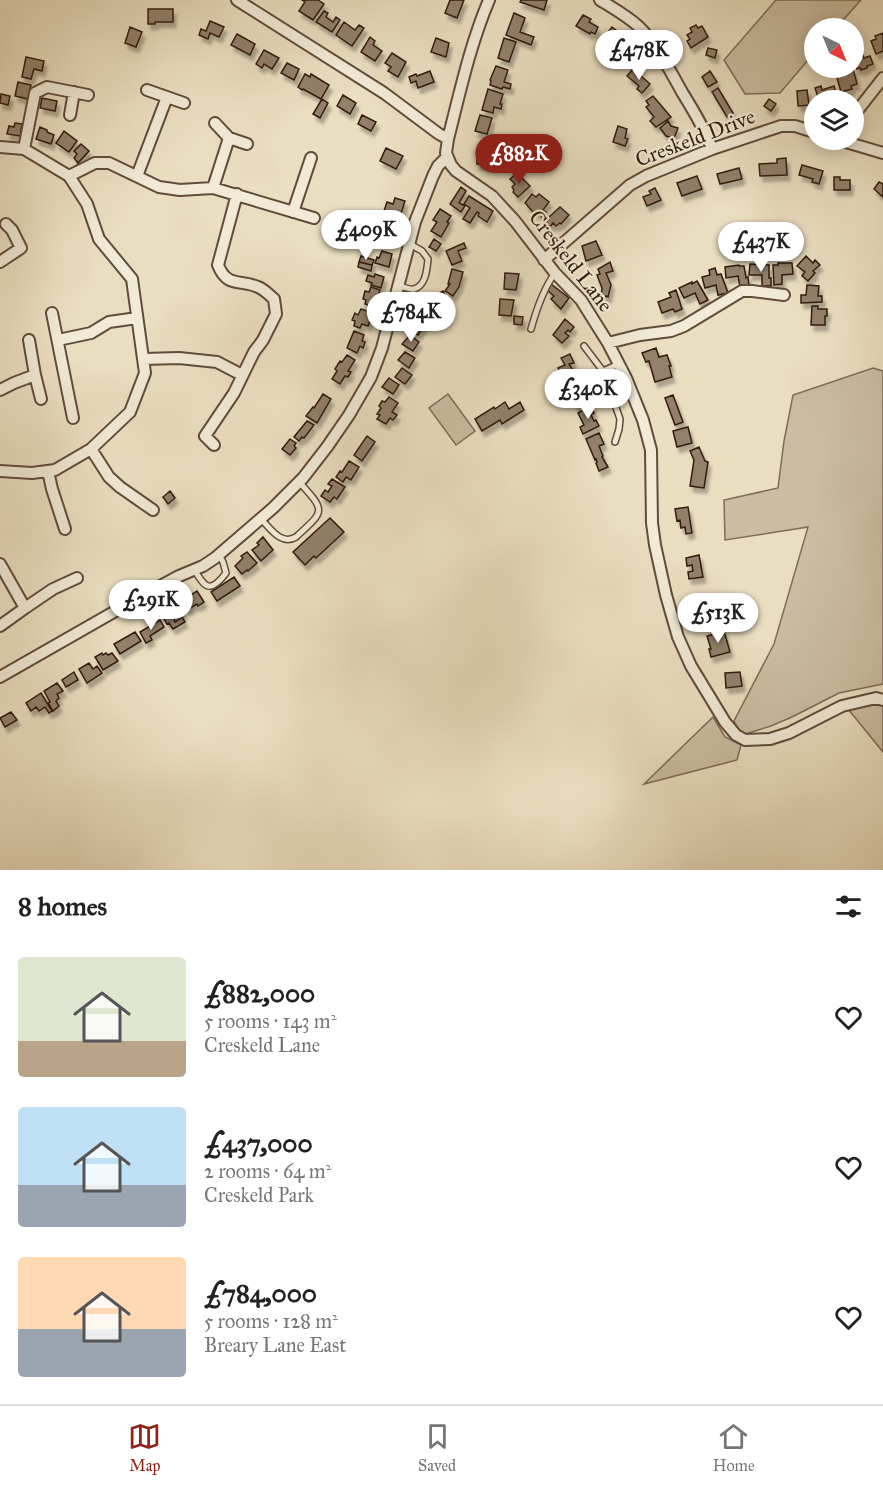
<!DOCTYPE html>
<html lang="en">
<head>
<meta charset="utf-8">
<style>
	:root { --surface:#fff; --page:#f2f2f2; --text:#222; --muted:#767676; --line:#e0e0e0; --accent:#8f2418 }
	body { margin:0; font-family:"IM FELL Great Primer",serif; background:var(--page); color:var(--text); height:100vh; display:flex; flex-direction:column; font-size:22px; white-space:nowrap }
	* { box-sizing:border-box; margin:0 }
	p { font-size:20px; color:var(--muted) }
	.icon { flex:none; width:33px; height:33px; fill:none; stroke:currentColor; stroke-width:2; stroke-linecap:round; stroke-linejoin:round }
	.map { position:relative; height:870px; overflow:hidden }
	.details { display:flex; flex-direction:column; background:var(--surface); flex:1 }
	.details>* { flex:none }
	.needle { width:39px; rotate:137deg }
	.controls { position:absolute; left:804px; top:18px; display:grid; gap:12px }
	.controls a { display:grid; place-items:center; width:60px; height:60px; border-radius:50%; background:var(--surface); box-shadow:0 3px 15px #0003; font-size:30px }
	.price { position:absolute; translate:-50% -51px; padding:0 14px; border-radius:21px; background:#fff; color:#222; font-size:20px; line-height:39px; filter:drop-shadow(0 2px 3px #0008) }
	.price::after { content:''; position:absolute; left:50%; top:36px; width:18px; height:14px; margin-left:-9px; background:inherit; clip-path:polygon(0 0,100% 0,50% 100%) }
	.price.active { background:var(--accent); color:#fff }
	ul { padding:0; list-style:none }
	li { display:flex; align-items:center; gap:18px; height:150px; padding:0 18px }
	li span { display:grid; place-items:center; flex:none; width:168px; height:120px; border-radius:6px; color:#555 }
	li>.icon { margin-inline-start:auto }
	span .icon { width:72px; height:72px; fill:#fffc; stroke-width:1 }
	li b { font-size:26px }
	h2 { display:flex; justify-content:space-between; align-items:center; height:72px; padding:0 18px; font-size:26px }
	.menu { display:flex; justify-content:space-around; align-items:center; height:84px; border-top:2px solid var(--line); background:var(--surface); font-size:16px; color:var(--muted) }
	.menu a { display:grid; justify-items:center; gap:3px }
	.menu .active { color:var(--accent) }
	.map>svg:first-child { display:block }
	.green { fill:#cbbda2; stroke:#7e6c58; stroke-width:1.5 }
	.building { fill:#92806b; stroke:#321b0e; stroke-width:1.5; filter:url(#shadow) }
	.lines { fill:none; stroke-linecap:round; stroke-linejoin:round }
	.service-casing { stroke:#604c3a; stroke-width:8 }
	.minor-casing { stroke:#604c3a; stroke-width:14 }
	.service { stroke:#f1ead6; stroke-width:5 }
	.minor { stroke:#f1ead6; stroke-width:10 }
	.labels { text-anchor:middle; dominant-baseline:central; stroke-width:4.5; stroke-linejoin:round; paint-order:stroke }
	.street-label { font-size:21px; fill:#321b0e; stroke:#f1ead6 }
</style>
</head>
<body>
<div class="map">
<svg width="883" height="870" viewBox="0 0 883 870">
	<defs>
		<filter id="shadow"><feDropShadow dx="3" dy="5.5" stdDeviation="1.5" flood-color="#0004"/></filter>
	</defs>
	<rect width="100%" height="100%" fill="#eadec0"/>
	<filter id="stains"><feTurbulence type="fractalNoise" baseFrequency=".00333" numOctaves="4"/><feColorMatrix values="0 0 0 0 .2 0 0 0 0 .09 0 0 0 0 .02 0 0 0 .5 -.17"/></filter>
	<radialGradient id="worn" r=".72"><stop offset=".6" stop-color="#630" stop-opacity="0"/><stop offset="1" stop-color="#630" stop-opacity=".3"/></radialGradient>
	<path class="green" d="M776,0H861L836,28H814V53L780,93L745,94L724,60Z
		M873,368L883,371V684L839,693L792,717L771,726L742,735L734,721L774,644L808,527L725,540L724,500L778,488L784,441L793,395Z
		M448,394L475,431L456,445L429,408Z
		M877,703L883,704V752L848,709Z
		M713,717L725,737L741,745L737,760L644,784Z"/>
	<path class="building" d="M302,0H318L324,4L313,20L299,11L305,2Z
		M450,0H464L457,18L445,13Z
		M521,0H547L544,10L520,2Z
		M148,9H173V22H155V24H148Z
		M324,11L328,13L326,17L333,22L336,17L340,20L332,32L316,22Z
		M514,13L525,18L520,32L534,37L531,45L506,35Z
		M583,15L591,19L589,22L598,27L595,34L591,32L590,34L576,26Z
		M210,21L224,27L219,37L210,33L208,39L199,35L201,29L206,31Z
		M344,22L355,30L359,25L364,28L352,46L336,35Z
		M696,25L698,28L702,26L708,37L691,48L687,41L690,39L687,35L692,32L690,28Z
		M130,27L142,32L136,47L125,43Z
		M612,27L620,33L618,34L628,41L622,50L612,43L609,48L601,42Z
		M883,33V51L876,54L871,41L876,39L875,36Z
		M237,34L255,44L250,55L231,45Z
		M370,37L375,41L373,45L382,51L375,61L361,52Z
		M436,38L449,43L446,57L431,52Z
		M504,38L516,42L509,62L498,58Z
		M708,48L717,50L715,58L706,55Z
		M264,50L279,58L272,69L264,64L262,68L256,64Z
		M392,53L406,62L398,77L388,71L391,67L385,63Z
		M863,55L864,58L870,56L873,64L867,66V68L861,70L860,68L857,69L854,58Z
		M26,57L44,61L42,71L34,69L31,79L22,77Z
		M287,63L299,69L294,80L281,73Z
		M496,66L508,70L504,82L511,84L510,89L503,87L502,89L490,85L491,81L490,80Z
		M845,68L853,69L857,84L851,86L852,89L841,92L836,74L846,71Z
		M633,69L650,84L642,93L637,89L639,86L627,76Z
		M430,71L434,82L418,88L416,81L411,83L409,77L416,74L417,76Z
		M710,71L717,82L708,87L702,77Z
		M305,74L310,77L311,74L329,85L321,99L303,89L302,90L298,87Z
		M18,82L31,85L28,99L15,96Z
		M821,86L822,90L834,86L838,100H819L815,88Z
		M718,88L733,113L727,117L712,92Z
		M488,89L503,94L500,104H502L501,109L494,107L493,113L482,110Z
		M807,90L809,105L798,106L797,91Z
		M1,94L10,96L8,105L0,103Z
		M343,95L356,103L350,114L337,106Z
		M653,96L671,117L656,127L650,121L654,117L646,107L649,105L646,101Z
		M42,98L57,101L55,111L40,108Z
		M322,99L328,103L320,118L313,114Z
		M769,99L776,104L771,111L764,106Z
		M362,115L376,122L371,131L358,124Z
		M480,115L492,118L487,134L475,131Z
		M668,121L671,126L678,128L674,138L666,136L660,128Z
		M15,123L22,124L20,136L7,134L9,126L14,127Z
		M618,126L627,129L625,138L628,139L625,146L613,142Z
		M40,127L47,130V132L54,135L51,144L36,139Z
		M64,131L77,141L69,152L56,143Z
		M482,142L494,143L492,165L477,164V157L480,158Z
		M81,144L89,151L78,163L74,158L77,154L74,151Z
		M386,148L403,156L396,169L380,161Z
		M786,158L787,175L760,176L759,164L777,163V159Z
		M802,165L823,171L819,184L812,182L813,179L799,175Z
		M739,168L742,179L720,184L717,174Z
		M517,173L530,186L518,197L513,192L514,190L512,187L515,184L510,179Z
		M697,176L702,189L682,196L677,183Z
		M834,177H840V180H850V190H834Z
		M879,182L883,184V197L874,189Z
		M461,187L466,191L459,203L465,206L461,212L450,204Z
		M655,188L661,200L647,206L643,197L651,194L649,191Z
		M532,194L536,197L539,194L549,202L543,210L546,212L542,217L535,211L534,213L525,203Z
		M469,196L493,211L487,222L478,216L479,213L477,212L470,223L463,219L470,208L464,204Z
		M395,198L405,201L398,223L388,219L390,213L384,211L387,202L393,204Z
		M560,207L569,215L561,224L560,223L556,226L553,223L550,227L546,223L549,219L548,218Z
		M440,209L451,216L447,222L449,223L441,237L431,231L437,222L433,220Z
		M434,239L441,244L436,251L429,247Z
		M596,241L602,255L586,261L582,246Z
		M464,243L466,248L458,251L462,261L452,265L446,251Z
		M382,251L392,254L389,267L375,263L377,257L379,258Z
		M361,256L374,260L372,265L359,262Z
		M806,256L813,263L815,260L820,265L813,271L815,273L808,281L802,276L805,272L797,266Z
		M359,262L372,265L371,271L358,267Z
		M610,262L613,271L606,273L611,285L608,297L606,296L605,298L601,297L602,288L597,275L600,274L598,269Z
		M778,263H792L793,274L782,275V284L774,285L773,265H778Z
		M750,264L769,265V278H771V286H762V275H749Z
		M739,265V266H744L746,278L748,277L749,286L740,287L738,276L726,278L725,267Z
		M715,268L717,275L721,274L728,293L718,295L716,285L705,288L702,277L710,275L709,270Z
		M452,269L463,272L459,287L453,296L445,291L450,284H448Z
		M505,273L519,274L516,290L504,289Z
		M375,274L384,277L381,288L371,285L372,283L366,281L368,275L374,277Z
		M697,281L708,300L700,304L695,293L684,298L679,288L692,282V284Z
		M551,284L569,298L561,309L551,299L554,296L547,290Z
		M807,285L819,286L818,296H822V302L801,303V295H806Z
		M371,287L380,290L375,307L365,304L366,300L363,299L365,291L369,292Z
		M676,290L682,309L675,312L673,309L662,313L658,302L671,297L669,293Z
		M443,291L448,301L427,311L420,298L428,294L430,298Z
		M500,299L514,300L511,316L499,315Z
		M812,306H818V309H827V316H825V325H811Z
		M418,308L430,316L418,335L408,328L416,316L414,314Z
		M361,309L373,313L368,326L362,324L360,328L354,326L355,321L352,320L355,313L358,315Z
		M514,316L523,317L522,325L514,324Z
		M565,319L574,327L570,332L568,330L565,333L569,336L562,343L553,335Z
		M354,331L364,335L362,341L365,342L363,348L360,346L357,353L347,348Z
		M410,335L419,342L413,351L402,344Z
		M656,348L659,357L667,355L671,366H669L672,377L655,382L649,361L646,362L642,353Z
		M405,352L415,358L409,368L398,360Z
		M570,354L574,363L569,364L577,377L565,383L558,368L565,365L561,358Z
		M347,355L355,360L348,371L351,372L348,377L345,376L340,384L332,379L337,371L335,369L340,361L342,362Z
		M402,368L412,375L405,384L395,377Z
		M389,378L399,385L393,394L382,387Z
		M583,381L588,389L583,392L588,402L576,407L572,400L576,398L570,387Z
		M323,394L331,399L317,423L306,416L313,407L314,408Z
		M673,395L683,422L675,425L665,398Z
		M389,397L398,403L392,412L397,415L393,420L390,418L386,424L377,419L380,415L377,414L381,408L379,406L382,401L385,402Z
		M505,402L509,409L520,402L524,410L502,424L500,420L482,431L475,419L494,407L495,409Z
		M591,406L594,413L591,415L594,421L596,420L599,426L583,434L580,427L584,425L578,413Z
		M307,421L314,425L304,438L302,437L299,441L294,437Z
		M688,427L692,443L677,447L673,431Z
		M599,433L604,444L599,446L603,456L602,457L608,467L599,471L596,463L597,462L596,459L595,460L586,439Z
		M367,436L375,442L362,461L354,455Z
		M290,439L296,443L294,446L296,448L290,455L282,449Z
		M699,447L705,461L708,462L704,488L690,486L694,460L690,451Z
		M349,461L359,467L351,480L346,477L343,482L336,477L340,471L342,472Z
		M332,479L345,487L337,499L334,497L330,502L321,496L325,490L328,492L332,486L328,484Z
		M170,491L175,498L168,504L163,497Z
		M688,507L692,533L686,534L685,527L681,528L680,520L677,521L675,509Z
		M330,518L344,532L316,558L314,556L305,565L293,552Z
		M263,537L273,550L261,561L252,550L259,545L257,543Z
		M247,552L257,563L248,571L247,570L242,574L235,566L243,558L241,556Z
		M699,555L703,577L689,579L688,572L693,571L692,565L687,566L686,558Z
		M234,577L240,586L217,601L211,592Z
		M197,591L204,602L198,606L197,604L187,610L181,601Z
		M710,597L716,618L702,622L700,615L705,613L703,607L698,608L696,601Z
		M178,605L183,614L174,619L175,622L182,617L185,622L173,629L169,623L167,624L162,615Z
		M160,620L164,627L150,636L152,640L146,643L140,632Z
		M724,631L730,652L711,657L709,649H711L707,636Z
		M135,632L141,641L120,654L114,644Z
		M102,653L103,655L106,653L108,655L112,653L118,661L103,670L95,657Z
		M89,663L93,669L97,666L102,673L87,683L79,669Z
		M74,672L78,680L66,687L62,680Z
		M740,672L742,686L726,688L725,673Z
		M57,683L63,691L57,694L59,698L56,701L59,706L53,711L48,703L50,702L44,691Z
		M41,693L52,711L49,713L45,707L39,711L36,707L31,711L26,703Z
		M11,712L17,720L5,727L0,718Z"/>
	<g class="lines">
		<defs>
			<path id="service" d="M399,286C404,287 410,290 414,289C426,286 427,269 428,259L422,251L410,244
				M531,329C536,311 544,288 555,273
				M584,346L603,371L620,419L619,429L615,442
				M603,371L619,364
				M261,519C270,528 281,546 296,537C324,511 327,512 299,482
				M194,569C205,588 210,594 226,573L223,562L219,555"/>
			<path id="minor" d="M237,0L384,93L439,134L448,139
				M489,0C470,45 460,92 448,139L446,153L451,165L456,171L492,196L515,221L555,273L581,300L608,343L626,378L643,420L651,450L652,523L655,545L666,595L678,637L691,666L725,722L736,735L745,740L770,739L789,733L842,706L876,698L883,700
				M600,0C613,8 627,16 638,26C657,44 669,69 682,92C693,110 705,129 712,149
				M147,90L184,103
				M70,115L74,92
				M854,115L883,78
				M215,123L229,138
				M839,140L883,153
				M0,147L24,149L69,176L87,204L99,239L132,279L145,373L130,412L91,449L55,470L32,473L0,471
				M24,149L35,93L47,87L88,95
				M69,176L95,163H109L159,187L180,190L213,188L314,218
				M137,176L167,97
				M213,188L229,138L247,144
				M293,212L311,158
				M544,260L630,185L646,176L712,149L781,126H795L814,132
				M0,262L21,248L12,230L6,224
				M52,313L73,418
				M58,340L91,333L109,322L137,318
				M608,343L640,335L671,331L684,326L742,291H752L784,295
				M143,359L179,358L217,362L242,375
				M35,375L41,399
				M0,390L14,383L35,375L29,340
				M214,445L205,436L234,393L254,352L263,340L276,314L274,299C269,295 264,289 258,287C240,279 227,288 218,265L237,194
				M91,449L109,477L120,487L153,510
				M48,471L52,489L65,529
				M0,564L25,608L53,589L77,578
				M0,626L25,608
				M0,677L133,601L179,576L203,566L215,558L273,508L303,478L327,447L349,415L371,377L382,348L415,222L433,176L438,166L447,157"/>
		</defs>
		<use href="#service" class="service-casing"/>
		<use href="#minor" class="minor-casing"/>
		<use href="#service" class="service"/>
		<use href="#minor" class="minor"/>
	</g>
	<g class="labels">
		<g class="street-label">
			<text transform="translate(695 138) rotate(-21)">Creskeld Drive</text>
			<text transform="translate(571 261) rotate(52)">Creskeld Lane</text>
		</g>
	</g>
	<rect width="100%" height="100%" filter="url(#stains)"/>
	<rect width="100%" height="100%" fill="url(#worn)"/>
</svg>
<div class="controls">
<a><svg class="needle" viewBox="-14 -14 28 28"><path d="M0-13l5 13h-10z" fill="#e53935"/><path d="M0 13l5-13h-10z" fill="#767676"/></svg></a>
<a><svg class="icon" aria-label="layers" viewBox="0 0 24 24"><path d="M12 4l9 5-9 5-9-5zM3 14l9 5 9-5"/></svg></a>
</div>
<b class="price" style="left:639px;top:81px">£478K</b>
<b class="price active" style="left:519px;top:185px">£882K</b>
<b class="price" style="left:366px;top:261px">£409K</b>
<b class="price" style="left:761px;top:273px">£437K</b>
<b class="price" style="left:411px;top:343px">£784K</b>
<b class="price" style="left:588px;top:420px">£340K</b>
<b class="price" style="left:151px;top:631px">£291K</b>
<b class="price" style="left:718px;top:644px">£513K</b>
</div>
<section class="details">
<h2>8 homes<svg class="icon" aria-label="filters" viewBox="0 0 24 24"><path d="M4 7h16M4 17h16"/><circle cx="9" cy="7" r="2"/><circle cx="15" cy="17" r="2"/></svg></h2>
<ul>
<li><span style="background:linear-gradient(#dfe7d0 70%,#b9a48a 0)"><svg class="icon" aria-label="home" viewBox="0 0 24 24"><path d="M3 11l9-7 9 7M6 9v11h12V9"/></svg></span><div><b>£882,000</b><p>5 rooms · 143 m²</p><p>Creskeld Lane</p></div><svg class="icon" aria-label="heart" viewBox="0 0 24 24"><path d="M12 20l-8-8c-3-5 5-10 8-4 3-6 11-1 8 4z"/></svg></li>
<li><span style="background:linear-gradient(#bfe0f5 65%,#9aa5b1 0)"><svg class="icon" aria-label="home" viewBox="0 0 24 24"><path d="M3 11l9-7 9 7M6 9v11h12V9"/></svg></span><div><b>£437,000</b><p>2 rooms · 64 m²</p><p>Creskeld Park</p></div><svg class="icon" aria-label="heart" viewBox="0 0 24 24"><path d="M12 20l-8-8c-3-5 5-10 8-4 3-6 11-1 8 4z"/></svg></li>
<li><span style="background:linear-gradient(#ffd9b3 60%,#9aa5b1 0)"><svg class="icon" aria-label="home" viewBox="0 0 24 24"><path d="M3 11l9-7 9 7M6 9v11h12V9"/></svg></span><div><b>£784,000</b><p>5 rooms · 128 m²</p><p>Breary Lane East</p></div><svg class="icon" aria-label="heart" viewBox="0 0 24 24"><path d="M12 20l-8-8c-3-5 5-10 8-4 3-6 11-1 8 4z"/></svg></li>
</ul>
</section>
<nav class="menu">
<a class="active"><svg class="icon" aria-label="map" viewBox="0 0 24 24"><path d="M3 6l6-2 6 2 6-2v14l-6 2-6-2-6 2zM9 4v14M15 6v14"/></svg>Map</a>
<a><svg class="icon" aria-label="saved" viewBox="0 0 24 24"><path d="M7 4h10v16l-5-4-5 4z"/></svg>Saved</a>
<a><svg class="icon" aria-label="home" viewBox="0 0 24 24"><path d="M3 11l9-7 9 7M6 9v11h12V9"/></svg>Home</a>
</nav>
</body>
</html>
